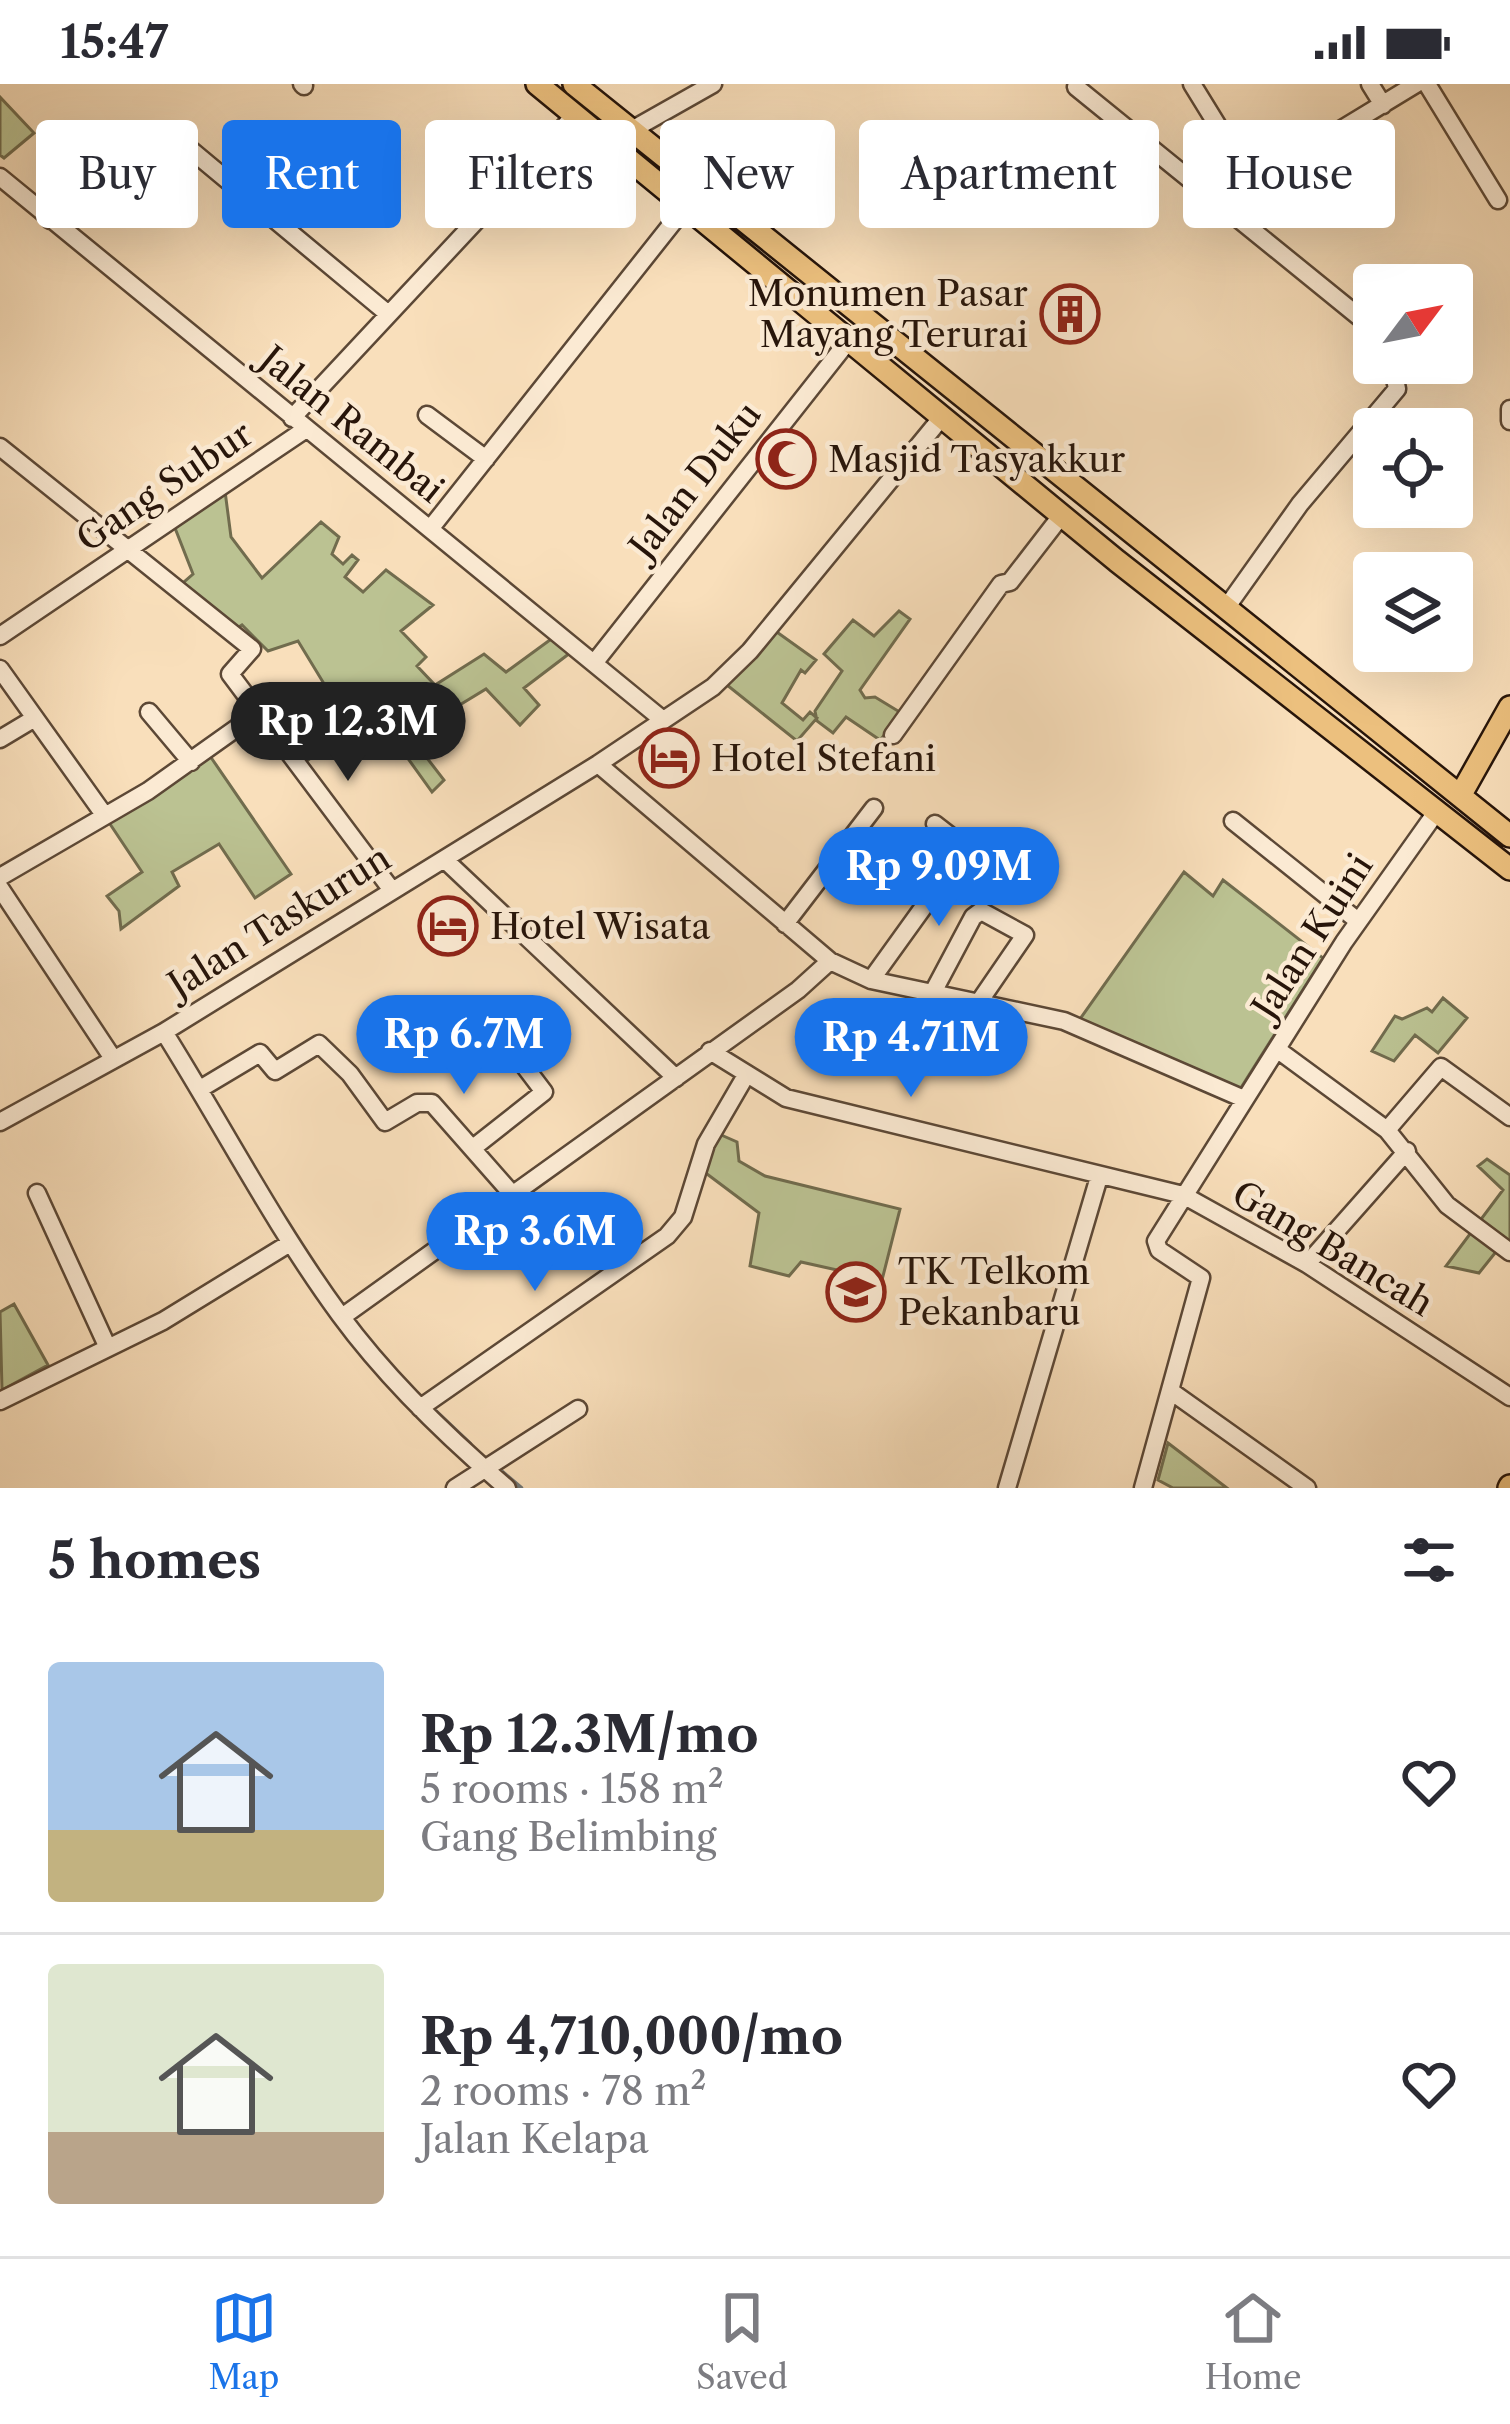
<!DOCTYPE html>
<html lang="en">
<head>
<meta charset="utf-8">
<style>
	:root { --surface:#fff; --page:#f2f2f3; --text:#2b2b33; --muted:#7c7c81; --line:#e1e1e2; --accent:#1a73e8 }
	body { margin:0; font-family:"Libre Caslon Text",serif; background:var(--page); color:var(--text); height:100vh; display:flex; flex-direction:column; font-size:45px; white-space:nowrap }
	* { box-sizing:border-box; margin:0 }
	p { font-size:39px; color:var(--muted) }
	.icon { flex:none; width:66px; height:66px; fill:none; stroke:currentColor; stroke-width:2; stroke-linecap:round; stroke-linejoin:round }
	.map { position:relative; height:1404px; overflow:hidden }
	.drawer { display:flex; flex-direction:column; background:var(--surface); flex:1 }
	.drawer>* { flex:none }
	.top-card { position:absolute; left:36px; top:36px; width:1440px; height:108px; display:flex; gap:24px }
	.needle { width:78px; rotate:58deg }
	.controls { position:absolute; left:1353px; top:180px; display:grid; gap:24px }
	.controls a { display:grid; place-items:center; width:120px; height:120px; border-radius:12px; background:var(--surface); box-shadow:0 12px 48px #0002; font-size:60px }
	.price { position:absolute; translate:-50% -102px; padding:0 27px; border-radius:42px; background:var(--accent); color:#fff; font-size:39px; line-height:78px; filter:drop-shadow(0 3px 6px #0008) }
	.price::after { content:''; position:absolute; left:50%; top:72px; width:36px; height:27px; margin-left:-18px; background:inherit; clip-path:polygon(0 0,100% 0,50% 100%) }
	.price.selected { background:#222; color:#fff }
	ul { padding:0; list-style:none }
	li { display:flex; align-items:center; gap:36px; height:300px; padding:0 48px }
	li+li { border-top:3px solid var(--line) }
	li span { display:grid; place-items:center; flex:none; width:336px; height:240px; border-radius:12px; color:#555 }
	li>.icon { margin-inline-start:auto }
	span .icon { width:144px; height:144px; fill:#fffc; stroke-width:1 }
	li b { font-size:51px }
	h2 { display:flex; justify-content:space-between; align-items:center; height:144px; padding:0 48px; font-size:51px }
	.tag { padding:0 42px; border-radius:12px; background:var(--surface); box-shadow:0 12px 48px #0002; font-size:42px; line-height:108px }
	.tag.selected { background:var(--accent); color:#fff }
	.status { display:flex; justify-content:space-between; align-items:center; height:84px; padding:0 60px; background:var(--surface); direction:ltr }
	.status svg { height:33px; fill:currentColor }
	.tab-bar { display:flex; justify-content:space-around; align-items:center; height:168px; border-top:3px solid var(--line); background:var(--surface); font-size:33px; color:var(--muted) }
	.tab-bar a { display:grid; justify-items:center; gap:6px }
	.tab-bar .selected { color:var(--accent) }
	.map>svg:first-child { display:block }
	.green { fill:#bbc292; stroke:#716c4e; stroke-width:3 }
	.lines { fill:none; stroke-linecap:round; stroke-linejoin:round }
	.stream { stroke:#727775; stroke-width:4.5 }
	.minor-casing { stroke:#5c4836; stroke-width:21 }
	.major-casing { stroke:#27150a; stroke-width:26 }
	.minor { stroke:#fbead3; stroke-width:16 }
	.major { stroke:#ecc07e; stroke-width:21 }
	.labels { text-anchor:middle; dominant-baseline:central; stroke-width:9; stroke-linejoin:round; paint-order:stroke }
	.poi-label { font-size:36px; fill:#27150a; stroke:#fbead3; text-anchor:start }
	.street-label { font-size:36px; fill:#27150a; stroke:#fbead3 }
</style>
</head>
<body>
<div class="status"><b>15:47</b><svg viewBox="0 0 49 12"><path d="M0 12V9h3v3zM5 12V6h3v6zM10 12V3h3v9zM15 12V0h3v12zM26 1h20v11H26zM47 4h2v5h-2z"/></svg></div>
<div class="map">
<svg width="1510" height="1404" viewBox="0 0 1510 1404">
	<rect width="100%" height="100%" fill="#f9dfbb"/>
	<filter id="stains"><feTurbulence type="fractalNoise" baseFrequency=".00167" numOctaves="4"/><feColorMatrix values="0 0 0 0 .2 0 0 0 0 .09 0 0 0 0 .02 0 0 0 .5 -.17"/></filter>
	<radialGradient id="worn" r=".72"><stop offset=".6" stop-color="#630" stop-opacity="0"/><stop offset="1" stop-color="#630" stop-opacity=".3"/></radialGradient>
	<path class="green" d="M0,13L34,49L4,74L0,71Z
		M225,407L231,453L262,494L321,438L339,453L332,470L343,480L352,471L358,476L345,493L363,508L386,486L433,521L401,547L426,573L417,582L435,601L484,570L506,588L554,553L570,569L524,604L539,621L520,641L486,605L458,622L463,630L420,665L444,696L432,708L376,630L305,678L275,636L326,603L298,557L268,567L242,541L231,548L176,505L193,490L175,444Z
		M899,527L910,535L860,606L865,614L875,613L903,630L880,656L846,633L833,649L817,637L815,627L842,587L824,570L853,536L874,552Z
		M774,546L816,576L805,589L801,586L782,619L803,636L810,628L817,634L797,657L727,601Z
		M210,672L291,790L255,814L219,760L172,788L179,802L121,845L119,827L107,812L142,788L108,737Z
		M1184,788L1213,812L1223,796L1323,874L1237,1010L1080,935Z
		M1443,914L1467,934L1438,969L1415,951L1394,977L1372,967L1395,932L1402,935L1427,924L1432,928Z
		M719,1050L737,1058L739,1077L765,1092L900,1125L882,1196L801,1178L789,1192L750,1182L759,1129L703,1087Z
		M1487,1075L1510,1091V1163L1503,1159L1479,1189L1446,1182L1503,1106L1478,1082Z
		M14,1220L48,1281L2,1306L0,1228Z
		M1168,1359L1227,1404H1173L1158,1396Z"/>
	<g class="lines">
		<path class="stream" d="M431,1323L470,1360
			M501,1387L521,1404"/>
		<defs>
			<path id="minor" d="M302,0L304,2
				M1192,0L1253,99
				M1370,0L1383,21
				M1427,0L1498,116
				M1076,3L1374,245
				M630,47L713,0
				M0,93L663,636
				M1229,127L1253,99L1416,0
				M50,136L156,78L191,66L387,229
				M1510,325V337
				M427,331L486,375
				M292,334L575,31
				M0,363L252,565L230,590L391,805
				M430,445L686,122
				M1226,524L1300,420L1397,305L1392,279
				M0,552L306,345
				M595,578L849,256
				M0,585L105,732
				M149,628L191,678
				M893,651L1001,500L1010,498L1061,432
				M0,655L35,634
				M598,680L830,877L871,896L1064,937L1244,1015
				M1233,737L1358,837
				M444,775L676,994
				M0,793L148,707L262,626
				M0,804L112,973
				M785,840L874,724
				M871,896L966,764L935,740
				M931,912L973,833L981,827L1025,851L977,921
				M164,948C223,1042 274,1141 340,1231C387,1295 446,1352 507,1404
				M1278,966L1387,1046L1447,1121L1510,1168
				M710,967L786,1014L1183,1111L1307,1180L1510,1313
				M200,1005L260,969L275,987L319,960L350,990L385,1038L417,1019H432L513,1111
				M0,1038L164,948L598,680L713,603L750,567L942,333
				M1387,1046L1441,983L1510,1033
				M473,1064L544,1008L519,975
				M37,1109L108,1264
				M1307,1180L1407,1067
				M342,1233L798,906L830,877
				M1172,1308L1307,1404
				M0,1317L163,1237L290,1159
				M420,1324L667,1152L683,1133L706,1060L745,993
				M455,1404L578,1325
				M1007,1404L1099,1093
				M1143,1404L1201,1194L1159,1166L1156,1157L1344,858L1437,727"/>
			<path id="major" d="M537,0L1117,477L1510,785
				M574,0L1510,752
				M1460,712L1510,623
				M1509,1404L1510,1402"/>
		</defs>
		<use href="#minor" class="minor-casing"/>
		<use href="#major" class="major-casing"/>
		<use href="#minor" class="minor"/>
		<use href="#major" class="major"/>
	</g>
	<defs>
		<symbol id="building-ring" viewBox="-11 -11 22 22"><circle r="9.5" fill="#fbead3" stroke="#8f2418" stroke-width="1.5"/><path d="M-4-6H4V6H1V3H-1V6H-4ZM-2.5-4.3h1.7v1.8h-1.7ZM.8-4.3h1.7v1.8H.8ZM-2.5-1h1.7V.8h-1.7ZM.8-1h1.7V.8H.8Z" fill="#8f2418"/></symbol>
		<symbol id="mosque-ring" viewBox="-11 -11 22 22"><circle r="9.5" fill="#fbead3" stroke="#8f2418" stroke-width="1.5"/><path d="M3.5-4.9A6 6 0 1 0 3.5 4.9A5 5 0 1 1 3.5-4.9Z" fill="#8f2418"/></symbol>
		<symbol id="hotel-ring" viewBox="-11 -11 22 22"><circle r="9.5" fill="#fbead3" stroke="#8f2418" stroke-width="1.5"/><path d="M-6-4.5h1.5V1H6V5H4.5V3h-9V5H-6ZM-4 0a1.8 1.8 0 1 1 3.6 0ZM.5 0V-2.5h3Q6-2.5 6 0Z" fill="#8f2418"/></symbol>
		<symbol id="school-ring" viewBox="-11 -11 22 22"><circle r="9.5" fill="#fbead3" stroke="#8f2418" stroke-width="1.5"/><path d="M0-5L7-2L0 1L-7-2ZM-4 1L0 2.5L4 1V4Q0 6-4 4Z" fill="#8f2418"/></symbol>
	</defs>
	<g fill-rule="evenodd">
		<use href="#building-ring" x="1037" y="197" width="66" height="66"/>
		<use href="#mosque-ring" x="753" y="342" width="66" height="66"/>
		<use href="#hotel-ring" x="636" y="641" width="66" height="66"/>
		<use href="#hotel-ring" x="415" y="809" width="66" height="66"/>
		<use href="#school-ring" x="823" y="1175" width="66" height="66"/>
	</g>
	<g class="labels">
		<g class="poi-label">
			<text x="1028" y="209" text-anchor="end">Monumen Pasar<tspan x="1028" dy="41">Mayang Terurai</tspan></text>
			<text x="828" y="375">Masjid Tasyakkur</text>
			<text x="711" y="674">Hotel Stefani</text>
			<text x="490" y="842">Hotel Wisata</text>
			<text x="898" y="1187">TK Telkom<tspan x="898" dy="41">Pekanbaru</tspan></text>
		</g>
		<g class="street-label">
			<text transform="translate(352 340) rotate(39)">Jalan Rambai</text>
			<text transform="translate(695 396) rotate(-52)">Jalan Duku</text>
			<text transform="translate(164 402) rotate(-34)">Gang Subur</text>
			<text transform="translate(279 837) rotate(-32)">Jalan Taskurun</text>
			<text transform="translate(1312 852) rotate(-57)">Jalan Kuini</text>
			<text transform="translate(1333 1164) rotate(31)">Gang Bancah</text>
		</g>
	</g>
	<rect width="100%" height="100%" filter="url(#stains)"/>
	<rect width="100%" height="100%" fill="url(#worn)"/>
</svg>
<div class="controls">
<a><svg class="needle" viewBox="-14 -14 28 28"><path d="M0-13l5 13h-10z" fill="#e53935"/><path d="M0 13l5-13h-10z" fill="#7c7c81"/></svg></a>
<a><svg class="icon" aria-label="locate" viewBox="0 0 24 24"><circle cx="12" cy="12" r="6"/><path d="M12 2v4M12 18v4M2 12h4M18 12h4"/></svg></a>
<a><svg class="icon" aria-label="layers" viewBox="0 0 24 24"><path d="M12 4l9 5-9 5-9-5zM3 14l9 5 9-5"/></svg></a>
</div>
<b class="price selected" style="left:348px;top:700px">Rp 12.3M</b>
<b class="price" style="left:939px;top:845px">Rp 9.09M</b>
<b class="price" style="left:464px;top:1013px">Rp 6.7M</b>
<b class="price" style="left:911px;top:1016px">Rp 4.71M</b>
<b class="price" style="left:535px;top:1210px">Rp 3.6M</b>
<div class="top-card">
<a class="tag">Buy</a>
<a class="tag selected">Rent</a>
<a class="tag">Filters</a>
<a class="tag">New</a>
<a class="tag">Apartment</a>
<a class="tag">House</a>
</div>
</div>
<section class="drawer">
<h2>5 homes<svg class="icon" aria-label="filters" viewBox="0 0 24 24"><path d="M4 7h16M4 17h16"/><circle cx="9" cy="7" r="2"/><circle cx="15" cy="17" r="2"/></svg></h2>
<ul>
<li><span style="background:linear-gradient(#a9c7e8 70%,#c2b280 0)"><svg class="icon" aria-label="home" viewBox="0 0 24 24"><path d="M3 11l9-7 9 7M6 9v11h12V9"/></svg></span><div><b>Rp 12.3M/mo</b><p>5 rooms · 158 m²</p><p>Gang Belimbing</p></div><svg class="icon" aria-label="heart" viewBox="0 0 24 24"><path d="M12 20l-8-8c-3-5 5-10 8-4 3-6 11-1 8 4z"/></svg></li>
<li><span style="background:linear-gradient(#dfe7d0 70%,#b9a48a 0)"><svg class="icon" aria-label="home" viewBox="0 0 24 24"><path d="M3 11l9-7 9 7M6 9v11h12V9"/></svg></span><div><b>Rp 4,710,000/mo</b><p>2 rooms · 78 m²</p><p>Jalan Kelapa</p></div><svg class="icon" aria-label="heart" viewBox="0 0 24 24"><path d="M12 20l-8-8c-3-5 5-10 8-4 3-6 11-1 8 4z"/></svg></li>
</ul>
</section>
<nav class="tab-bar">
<a class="selected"><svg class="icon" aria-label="map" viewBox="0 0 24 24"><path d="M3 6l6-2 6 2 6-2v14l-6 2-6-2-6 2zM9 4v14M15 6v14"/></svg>Map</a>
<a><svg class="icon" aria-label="saved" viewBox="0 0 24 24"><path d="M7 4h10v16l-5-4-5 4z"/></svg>Saved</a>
<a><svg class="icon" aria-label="home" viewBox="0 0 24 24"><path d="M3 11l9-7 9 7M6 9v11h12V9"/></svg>Home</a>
</nav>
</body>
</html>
